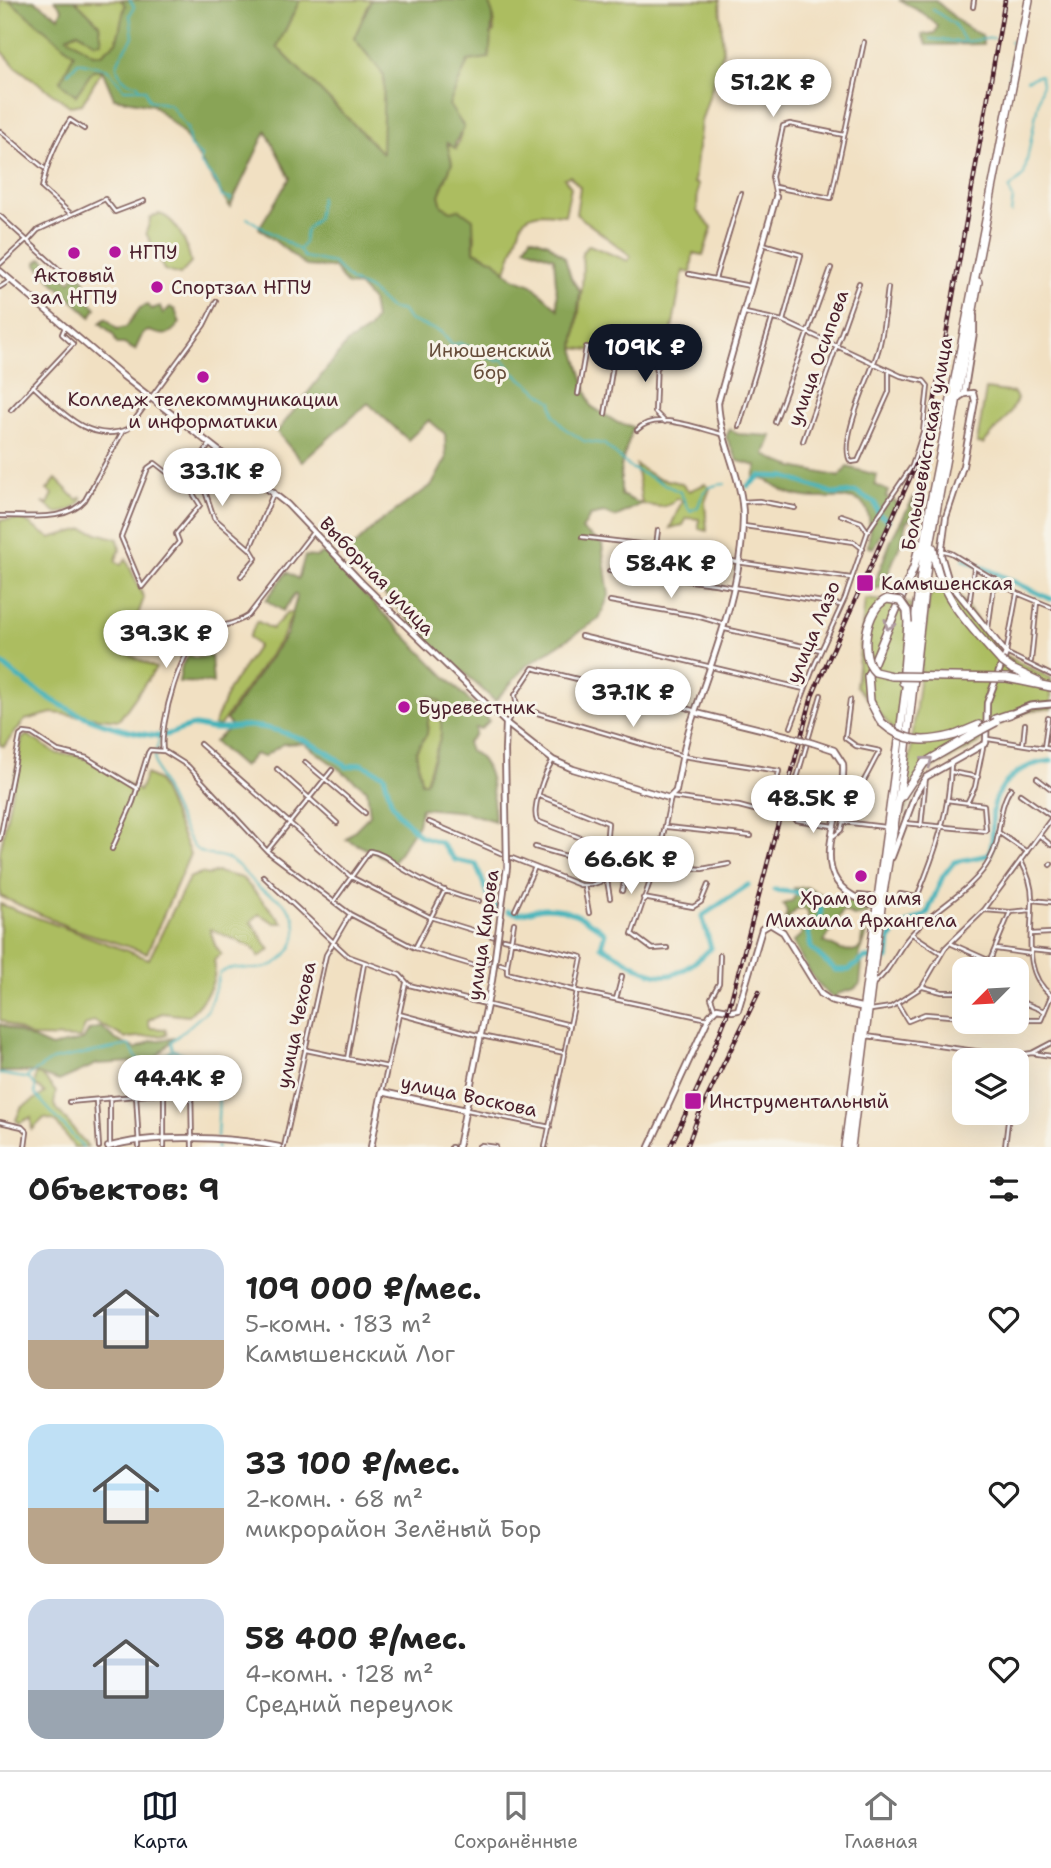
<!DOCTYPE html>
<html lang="ru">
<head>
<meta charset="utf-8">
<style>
	:root { --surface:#fff; --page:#f2f2f2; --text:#222; --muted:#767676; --line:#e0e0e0; --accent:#111827 }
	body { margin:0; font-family:"Shantell Sans",sans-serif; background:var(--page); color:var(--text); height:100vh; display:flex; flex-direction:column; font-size:26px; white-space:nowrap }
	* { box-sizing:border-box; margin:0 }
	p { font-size:23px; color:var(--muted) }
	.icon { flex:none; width:38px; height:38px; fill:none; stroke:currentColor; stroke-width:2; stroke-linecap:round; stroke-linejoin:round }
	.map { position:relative; height:1147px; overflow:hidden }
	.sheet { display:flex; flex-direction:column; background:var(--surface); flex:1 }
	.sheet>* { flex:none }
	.needle { width:46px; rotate:246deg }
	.tools { position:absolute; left:952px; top:957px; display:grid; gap:14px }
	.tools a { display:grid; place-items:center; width:77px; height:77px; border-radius:14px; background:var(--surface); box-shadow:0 7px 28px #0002; font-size:35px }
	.price { position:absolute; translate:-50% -60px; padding:0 16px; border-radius:24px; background:#fff; color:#222; font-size:23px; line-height:46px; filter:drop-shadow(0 2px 4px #0008) }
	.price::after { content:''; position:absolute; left:50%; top:42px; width:21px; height:16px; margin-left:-10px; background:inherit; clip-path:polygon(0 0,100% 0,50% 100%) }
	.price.active { background:var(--accent); color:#fff }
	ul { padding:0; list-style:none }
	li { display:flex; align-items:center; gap:21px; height:175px; padding:0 28px }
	li span { display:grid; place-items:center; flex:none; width:196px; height:140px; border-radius:21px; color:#555 }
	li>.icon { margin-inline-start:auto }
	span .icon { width:84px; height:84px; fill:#fffc; stroke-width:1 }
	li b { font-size:30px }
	h2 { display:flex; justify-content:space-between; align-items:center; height:84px; padding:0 28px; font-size:30px }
	.tab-bar { display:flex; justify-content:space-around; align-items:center; height:98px; border-top:2px solid var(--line); background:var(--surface); font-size:19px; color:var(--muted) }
	.tab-bar a { display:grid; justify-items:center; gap:4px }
	.tab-bar .active { color:var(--accent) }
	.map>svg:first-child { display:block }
	.green { fill:#acbd60; stroke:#7b6e46; stroke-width:2 }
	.forest { fill:#89a456; stroke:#6a6240; stroke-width:2; fill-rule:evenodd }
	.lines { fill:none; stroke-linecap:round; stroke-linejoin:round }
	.stream { stroke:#42b2b9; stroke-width:2 }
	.river { stroke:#42b2b9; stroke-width:5 }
	.street-casing { stroke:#846360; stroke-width:6 }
	.secondary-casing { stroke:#846360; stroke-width:8 }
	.primary-casing { stroke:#846360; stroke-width:9 }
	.highway-casing { stroke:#846360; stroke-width:10 }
	.street { stroke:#fff; stroke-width:2.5 }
	.secondary { stroke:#fff; stroke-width:4.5 }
	.primary { stroke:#fff; stroke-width:5 }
	.highway { stroke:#fff; stroke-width:7 }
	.rail-casing { stroke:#4a1f2b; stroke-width:4.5 }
	.rail { stroke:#f7f3e8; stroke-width:2; stroke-dasharray:5; stroke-linecap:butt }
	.secondary-bridge-casing { stroke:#846360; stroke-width:8; stroke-linecap:butt }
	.highway-bridge-casing { stroke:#846360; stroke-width:10; stroke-linecap:butt }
	.secondary-bridge { stroke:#fff; stroke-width:4.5 }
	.highway-bridge { stroke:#fff; stroke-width:7 }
	.oneway { stroke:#ae9aa0 }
	.poi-dot { fill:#b5179e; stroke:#f7f3e8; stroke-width:2.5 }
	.labels { text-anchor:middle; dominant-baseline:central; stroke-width:6; stroke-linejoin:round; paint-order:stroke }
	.poi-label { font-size:19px; fill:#4a1f2b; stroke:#f7f3e8; text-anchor:start }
	.park-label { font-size:19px; fill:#674e3b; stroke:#f7f3e8 }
	.street-label { font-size:19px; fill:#4a1f2b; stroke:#f7f3e8 }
</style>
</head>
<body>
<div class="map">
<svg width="1051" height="1147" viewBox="0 0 1051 1147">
	<rect width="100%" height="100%" fill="#f7f3e8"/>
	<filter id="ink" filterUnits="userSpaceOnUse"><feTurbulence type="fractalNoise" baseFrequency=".0143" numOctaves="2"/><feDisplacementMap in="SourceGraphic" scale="14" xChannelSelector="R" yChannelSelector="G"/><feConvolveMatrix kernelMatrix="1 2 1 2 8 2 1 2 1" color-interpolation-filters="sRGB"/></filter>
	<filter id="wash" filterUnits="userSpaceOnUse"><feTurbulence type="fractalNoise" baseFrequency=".00686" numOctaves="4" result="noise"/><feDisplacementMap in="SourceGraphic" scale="28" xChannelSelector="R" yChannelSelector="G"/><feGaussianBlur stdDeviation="1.57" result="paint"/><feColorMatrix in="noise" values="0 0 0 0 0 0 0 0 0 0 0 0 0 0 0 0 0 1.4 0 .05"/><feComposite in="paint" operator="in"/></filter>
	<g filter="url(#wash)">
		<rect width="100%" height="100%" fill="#f1e0c2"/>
		<path class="green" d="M0,0C26,0 55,37 74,54L76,95L93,70H102L82,104L70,106L16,67L2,51Z
			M75,0H121L125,5L117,41L102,54H93L66,37L78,32L95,43L99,24Z
			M300,0H372L354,38L384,75L383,154L277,47Z
			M488,0H720L723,52L701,122L694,183L698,184L697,211L712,228L703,255L693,253L691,273L683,271L670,340L658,367L642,356L574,348C578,312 585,286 582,252L589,245L628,261L631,256L576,214L580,187L570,176L564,178L571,187L565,215C549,214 534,209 522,222L506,271L493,260L474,251L475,235L451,211L442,206L439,195L452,163L446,142L456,148L464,127L448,106L468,61L494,32L493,15Z
			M159,214C177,218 188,246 191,263L180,275L164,270L146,233L151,217Z
			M986,389L1014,393L1017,399L1009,415L983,444L977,443Z
			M636,465L657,478L681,483L689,491L705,484L710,488L705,502L707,531L699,529V519L687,518L683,525L670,528L682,501L677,498C668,510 656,507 642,504Z
			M56,479L77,500L81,497L82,500C76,509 66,513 56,513L42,502L48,504L53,494L47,490Z
			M22,519L50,538L84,529L118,539L120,550L115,561L121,565L126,559L144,598L124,652L156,668L119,720L52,713L25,720L4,746L0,745V520Z
			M943,574L1002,654L1051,678V709H1040L1017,715L991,729L979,744L926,771L903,815L929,599Z
			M865,599L912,604L898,735L856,686Z
			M288,612L292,613L283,636L218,728L214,725L229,689L258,646L249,637L257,621L272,629Z
			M429,696L441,702V735L426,783L421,782L416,751L427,734Z
			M27,735L58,754L77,755L90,761L139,791L146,774L158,780L190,854L147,953L68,927L0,896V852L22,739Z
			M217,872L242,878L283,923H275L259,914L251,922L270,950L259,957L252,947L210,929L215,945L221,954L214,960C219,982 203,1002 188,1016L162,1013L148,1020L150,1028L165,1029L167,1035L125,1038L94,1021L85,1026L80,1038L32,1037L0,1020V904L149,959L189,878L201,873L208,875Z
			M36,1074H41L56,1092L54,1105L88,1147H74L55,1121L44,1118L32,1130L31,1117L19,1123L16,1120L21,1108L45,1093L35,1085Z"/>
		<path class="forest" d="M9,0H34L59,17L62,9L55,0H75L99,24L102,42L95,43L78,32L67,37L93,54H102L117,41L125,5L121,0H300L277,47L382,153L384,75L354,38L371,0H488L493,15L489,58L468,61L449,105L464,127L455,143L456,149L447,143L452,163L439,195L442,206L451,211L459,209L473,219L474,251L494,260L513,278L532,285L558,309L554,258L525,247L531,237L548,243L565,258L571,278L580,291L574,348L591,406L618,423L633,427L621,466V495L641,504L616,517L604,513L590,516L582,530L602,544L609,595L599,619L526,666L495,701L425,637L346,554L377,524L432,485L446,459L445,434L429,420L408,440L368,403L302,462L277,432L347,343L368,330L375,319L372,301L359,286L347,285L334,268L306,266L259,228L290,178L266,131L230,207L183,133L153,105L114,98L102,70H93L76,95L60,82L74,54Z
			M899,0H935C952,14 962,28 982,35L983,44L927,45L922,35L935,33L938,26L923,13Z
			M42,258L70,282L74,276L83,277L89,291L85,297L96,308L91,317C72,299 53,285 36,263Z
			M147,305L152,309L160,306L163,314L170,307L175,310L180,323C168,338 163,336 149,331L143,333L135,350L124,344H117L113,334L100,323L106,318L117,329L126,327L140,308Z
			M730,429L738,434L772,436L765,454C786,469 814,470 839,477L847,467L877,475L875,485L888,491L886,497L898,503L873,548L868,547C879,472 834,510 789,493C774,488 774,480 754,477L757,466L738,461L726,437Z
			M915,495L911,518L906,522C904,545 889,563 885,586L875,589L871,584L876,579L892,538Z
			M324,553L489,721L481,729L475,728V734L467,743L470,751C495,762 492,797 495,821L465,812L421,808L418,824L393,862L346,839L370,815L367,790L304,743L283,744L263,757L255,754L243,767L214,742L231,726L226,720L287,634L297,596L295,594L283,611L266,600L287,572L298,579L305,556L316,557ZM430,696L441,702V735L426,782H421L416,751L427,734Z
			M189,655L195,658L211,656L213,683L179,682L182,665Z
			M806,887L837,902L850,899L865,909L868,915L854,916L843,911L824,942L841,950L857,951L861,946L862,936L867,933L859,957L862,964L860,984L854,989L837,994L836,999C817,991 803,960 793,942L801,935L804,922L809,919L807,910L798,908L788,918L791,922L787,927L784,923L787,912L783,904L792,901L797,893L794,888Z
			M0,1024L51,1047L83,1040L89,1030L101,1027L116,1040L136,1049L151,1041L174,1038L153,1061L97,1064L59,1081L32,1072H0Z"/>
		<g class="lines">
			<path class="stream" d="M130,0L134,7L130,15L133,36C129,49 108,63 122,77C128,83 131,84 138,84L139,88
				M932,9L954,24L965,41
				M931,39L961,42L994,38
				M68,73L78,62L108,69L124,89H145L149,100L170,105L187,128L190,146L201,156L200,163L217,183L222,197L231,198L230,201
				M1009,77L1013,44L1010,41
				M1011,213L1013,199L1009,189L1024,175L1042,83L1040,75L1027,80
				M247,218L299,250L304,257L333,263L351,281L370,290L389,308L403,311L409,320L441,332L452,345L460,343L496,360L503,359L514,373L552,402L554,415L564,428L584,441L604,444L631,468L680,492L690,511L698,507C703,490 707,485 725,484
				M299,250L304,243L306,230L317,218L321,197
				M173,1050C227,1064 219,1090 217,1137
				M0,1074L25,1078L52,1060L129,1045L139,1061L149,1065L173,1050L171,1042L208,1010L220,973C239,960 260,981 285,956C301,939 300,916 281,901C274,895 264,893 258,887C247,878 241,864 226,858C217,854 206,857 196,849C188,842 157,775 155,763C154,754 158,745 160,736
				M27,1077L35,1085V1094L83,1147
				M217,1147V1145"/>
			<path class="river" d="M748,486L760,476L786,477L835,494L856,492L875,503L878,513
				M880,515L888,520
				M965,559L1051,599
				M0,662C46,702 95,728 157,736C168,737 181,728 193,726C200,725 206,729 213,729C226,730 238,725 251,726C283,728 323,746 347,767L361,764L384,775L391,801L399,814L420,836L441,843L455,860L476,864L492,906L499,907
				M774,890L810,894L821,909L819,921L808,932L811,948L835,970H849L865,958L888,959L890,938L899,928L927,914L943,876L954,862L989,855C995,839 991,827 993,811C997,782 1023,763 1051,761
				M508,911C523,917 530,909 545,908C567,907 588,919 605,933L601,946C653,973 662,995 711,948L702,916L748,885"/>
		</g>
	</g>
	<g filter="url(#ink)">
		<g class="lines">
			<defs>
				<path id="street" d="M973,7L974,0
					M0,131L44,168
					M775,187L831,198L864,42
					M776,197L772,177L783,126L790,124L844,135
					M71,214L42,188C47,162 55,142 70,120L84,129
					M0,216L64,274
					M28,241L38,230L105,199L115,212L144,201
					M763,244L801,255L783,321
					M0,264L26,240
					M689,274L750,286
					M715,279L741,193
					M0,287L11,280
					M888,288C885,309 884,334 877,354C870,376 837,444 851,462L858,461L889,392V372
					M745,313L783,321L901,376L924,381L928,386L923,432L912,466L868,531L845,598L814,666L791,727
					M662,340L657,359L655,412L665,422
					M33,386C59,409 88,445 128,429L204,325L216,301
					M578,394L586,347L642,356L658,367
					M11,410L73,344L62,334L65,327
					M605,414L615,352
					M775,422L831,268
					M739,427L772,319
					M637,430C655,410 699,429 722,434
					M803,441L859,283
					M155,463L192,492L200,505L176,534L179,542L142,587L121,537L148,468Z
					M196,464L214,518L251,550
					M192,492L196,464L210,444
					M741,502L759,501L795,508
					M841,515L861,522L868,532
					M0,516C26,515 66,523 85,500L123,431
					M744,526L854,542L863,549
					M582,537L656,546L737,562L851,578
					M656,546L658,530
					M941,550L951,553L1017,593L1051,607
					M609,571L715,584L841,605
					M241,576L256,558L250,548L274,492
					M1017,593L1006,653L1051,675
					M610,601L697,616L724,624
					M969,606L974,569
					M725,629L821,650
					M988,629L995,578
					M581,636L804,689
					M1031,661L1037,602
					M821,695L788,809L796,820L833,826
					M517,707L515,695L533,668L666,701L695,711
					M506,723L517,707L683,756L779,771L770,812
					M988,739L1051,749
					M200,744L351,877L430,917L495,937
					M1023,744L1025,724
					M1044,748L1048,718
					M164,751L188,766L267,851L350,914L415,948L482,968L491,961
					M553,760C545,772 531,808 537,821L594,843L659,855
					M305,762L365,813
					M277,769L337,823
					M951,772L978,777
					M1037,778L1051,789
					M1020,794L1051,816
					M540,796L608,823L606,846
					M967,803L975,787L983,747
					M429,822L503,854
					M843,822L885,827
					M905,823L986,831L984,805L947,800
					M921,826L926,777
					M667,827L751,836
					M998,832L1027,852
					M834,836L841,830L848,800C862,790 870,767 880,751L856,746L845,738L850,700
					M1040,836L1051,845
					M0,839L20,736L24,733L32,734L58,751L87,758L138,789
					M535,847L625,873
					M112,849L133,802L148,753L150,750L163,751C159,725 181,641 207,631C221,625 234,625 248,616L313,532
					M267,851L332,770
					M512,858L580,885H591L625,873
					M1021,861C1027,872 1032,885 1032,898C1033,932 1021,972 1051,995
					M656,865L702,869L729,864
					M1050,865L1051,864
					M263,876L348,956L400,975L409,985L570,1025
					M607,880L610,898
					M584,885L589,913
					M622,891L632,850
					M900,894L917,897C935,854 950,810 951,763
					M643,898L693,907L701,902L708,885
					M1032,900L1051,902
					M334,901L370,851C383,853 392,862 403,869C425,882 454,897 479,901
					M515,910L535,867
					M985,910L1010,912L986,970
					M1010,912L1031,910
					M912,934L941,953
					M1031,934L1051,933
					M504,939L582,957L575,991
					M952,944L990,961
					M415,948L445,890
					M667,948L652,949L632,934L659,855L671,797L739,806L773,815
					M996,949L1031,954
					M1031,950L1051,952
					M500,964L507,966V973L577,991L708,1019
					M507,966L514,923
					M873,984C891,971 895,953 909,937C932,909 973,892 990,859C1003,836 996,810 1011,788
					M923,987L942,992H964
					M616,999L622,976
					M1017,1000L1044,1011
					M897,1003L908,1021L925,1014L964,1017
					M715,1009L711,998L719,983L720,955
					M871,1010L891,1007L922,987L945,948L984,910L1051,819
					M399,1014L481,1036L565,1053
					M1017,1020H1041L1051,996
					M866,1036L1012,1056L1032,1053L1051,1043
					M306,1050L388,1067
					M1032,1053L1051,1056
					M347,1059L364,964
					M191,1083L192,1147
					M382,1092L406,983
					M136,1094L139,1147
					M110,1097V1146
					M96,1101L99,1147
					M69,1102L158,1094L196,1081
					M467,1110L550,1127
					M0,1122L22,1127L27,1132L25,1147
					M164,1147V1092
					M284,1147L326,955L350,914
					M451,1147H452
					M478,1147L481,1145L496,1147
					M545,1147L577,991
					M1005,1147L1009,1113"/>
				<path id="secondary" d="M0,271L123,376L287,504L362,583L506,723L553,760L573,769L669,798L676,791C680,768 684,745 691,723C713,658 742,588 743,517C743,478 720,442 718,403L776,197
					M956,399L964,394L974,332V316
					M696,713L789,736
					M813,743L834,750L843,764C847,820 793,883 878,906
					M505,751L506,724
					M892,857L916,793L926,777L986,743L987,703L1006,653L949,582L941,555L946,517L963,466L975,401L973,393L964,394
					M859,896L878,898
					M732,1011L738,1010L762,929L770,924L783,932L821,994L830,1000L865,1008
					M108,1147C152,1133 234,1137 279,1147
					M371,1147L382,1092L466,1110
					M458,1147L492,980
					M649,1147L710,1015L717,1008L728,1010"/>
				<path id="primary" d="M1010,714L1030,706L1051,704"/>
				<path id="highway" d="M933,548C937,595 971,627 1001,661
					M1012,669L1038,681
					M1007,678L1051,687
					M903,682L908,623
					M995,719L1010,714
					M881,722L870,701L868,676L914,567L920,543
					M955,735L979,725
					M902,796L924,763L981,730
					M845,1147L930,507L1029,0
					M851,1147L882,899L904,765L928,556L978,282"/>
			</defs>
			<use href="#street" class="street-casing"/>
			<use href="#secondary" class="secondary-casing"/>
			<use href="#primary" class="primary-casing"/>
			<use href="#highway" class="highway-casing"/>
			<use href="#street" class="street"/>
			<use href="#secondary" class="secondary"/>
			<use href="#primary" class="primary"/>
			<use href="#highway" class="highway"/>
			<defs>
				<path id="rail" d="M670,1147L701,1081L727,1015L812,696L928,438L1005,0
					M687,1147L699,1114L759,992"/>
			</defs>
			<use href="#rail" class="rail-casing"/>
			<use href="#rail" class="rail"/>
			<defs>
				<path id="secondary-bridge" d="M789,736L813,743
					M492,980L507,867L505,751"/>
				<path id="highway-bridge" d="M908,623L907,611L900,601L887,599C866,608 858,656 875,672L892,676L1007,678
					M1001,661L1012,669
					M881,722C904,743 925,743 955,735
					M981,730L996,722"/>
			</defs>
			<use href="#secondary-bridge" class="secondary-bridge-casing"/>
			<use href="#highway-bridge" class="highway-bridge-casing"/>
			<use href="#secondary-bridge" class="secondary-bridge"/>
			<use href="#highway-bridge" class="highway-bridge"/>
		</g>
		<defs><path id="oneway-chevron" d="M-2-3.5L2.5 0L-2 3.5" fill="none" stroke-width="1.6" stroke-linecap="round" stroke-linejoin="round" transform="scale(1.75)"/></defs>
		<g class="oneway">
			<use href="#oneway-chevron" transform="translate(889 625) rotate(114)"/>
			<use href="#oneway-chevron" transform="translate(928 761) rotate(-39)"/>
		</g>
	</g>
	<g class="poi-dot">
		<circle cx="115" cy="252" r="7"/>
		<circle cx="74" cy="253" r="7"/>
		<circle cx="157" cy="287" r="7"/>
		<circle cx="203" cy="377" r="7"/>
		<rect x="856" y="574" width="18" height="18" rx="3.5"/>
		<circle cx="404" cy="707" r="7"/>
		<circle cx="861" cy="876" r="7"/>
		<rect x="684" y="1092" width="18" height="18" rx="3.5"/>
	</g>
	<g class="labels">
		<g class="poi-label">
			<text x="129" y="252">НГПУ</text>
			<text x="74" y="275" text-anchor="middle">Актовый<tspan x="74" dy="22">зал НГПУ</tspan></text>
			<text x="171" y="287">Спортзал НГПУ</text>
			<text x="203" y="399" text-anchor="middle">Колледж телекоммуникации<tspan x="203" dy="22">и информатики</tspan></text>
			<text x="881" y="583">Камышенская</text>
			<text x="418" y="707">Буревестник</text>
			<text x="861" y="898" text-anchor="middle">Храм во имя<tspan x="861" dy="22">Михаила Архангела</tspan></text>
			<text x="709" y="1101">Инструментальный</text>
		</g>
		<g class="park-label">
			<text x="490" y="350">Инюшенский<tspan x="490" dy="22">бор</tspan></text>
		</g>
		<g class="street-label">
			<text transform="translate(818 358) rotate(-70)">улица Осипова</text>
			<text transform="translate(927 444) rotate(-80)">Большевистская улица</text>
			<text transform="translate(377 576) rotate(46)">Выборная улица</text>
			<text transform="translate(813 632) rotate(-67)">улица Лазо</text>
			<text transform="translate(483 935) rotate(-82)">улица Кирова</text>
			<text transform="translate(296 1025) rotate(-78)">улица Чехова</text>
			<text transform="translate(469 1096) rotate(12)">улица Воскова</text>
		</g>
	</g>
</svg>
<div class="tools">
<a><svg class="needle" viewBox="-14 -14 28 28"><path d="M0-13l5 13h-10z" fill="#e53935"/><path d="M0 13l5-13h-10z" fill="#767676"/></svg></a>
<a><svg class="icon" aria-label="layers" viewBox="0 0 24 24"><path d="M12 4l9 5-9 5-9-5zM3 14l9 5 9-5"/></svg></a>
</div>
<b class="price" style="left:773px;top:119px">51.2K ₽</b>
<b class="price active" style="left:645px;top:384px">109K ₽</b>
<b class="price" style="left:222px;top:508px">33.1K ₽</b>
<b class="price" style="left:671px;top:600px">58.4K ₽</b>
<b class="price" style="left:166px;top:670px">39.3K ₽</b>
<b class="price" style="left:633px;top:729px">37.1K ₽</b>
<b class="price" style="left:813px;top:835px">48.5K ₽</b>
<b class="price" style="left:631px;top:896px">66.6K ₽</b>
<b class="price" style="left:180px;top:1115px">44.4K ₽</b>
</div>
<section class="sheet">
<h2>Объектов: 9<svg class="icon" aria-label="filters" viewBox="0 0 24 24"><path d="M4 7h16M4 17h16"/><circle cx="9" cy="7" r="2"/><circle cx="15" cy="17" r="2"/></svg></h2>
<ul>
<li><span style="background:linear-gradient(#c9d6e8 65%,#b9a48a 0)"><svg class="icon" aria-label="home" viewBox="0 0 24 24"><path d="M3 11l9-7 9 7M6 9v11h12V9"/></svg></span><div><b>109 000 ₽/мес.</b><p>5-комн. · 183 m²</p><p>Камышенский Лог</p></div><svg class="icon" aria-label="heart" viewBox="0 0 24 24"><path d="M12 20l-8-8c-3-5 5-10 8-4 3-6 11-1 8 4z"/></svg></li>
<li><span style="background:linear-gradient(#bfe0f5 60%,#b9a48a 0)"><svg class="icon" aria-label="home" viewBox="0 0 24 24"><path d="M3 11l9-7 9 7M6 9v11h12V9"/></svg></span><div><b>33 100 ₽/мес.</b><p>2-комн. · 68 m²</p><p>микрорайон Зелёный Бор</p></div><svg class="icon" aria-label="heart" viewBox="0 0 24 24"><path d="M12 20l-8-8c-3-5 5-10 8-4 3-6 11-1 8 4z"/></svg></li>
<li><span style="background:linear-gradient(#c9d6e8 65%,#9aa5b1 0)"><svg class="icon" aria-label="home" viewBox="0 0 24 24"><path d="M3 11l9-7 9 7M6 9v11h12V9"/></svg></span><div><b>58 400 ₽/мес.</b><p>4-комн. · 128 m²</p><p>Средний переулок</p></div><svg class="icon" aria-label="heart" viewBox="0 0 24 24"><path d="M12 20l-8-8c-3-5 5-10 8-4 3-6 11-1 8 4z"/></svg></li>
</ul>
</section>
<nav class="tab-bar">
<a class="active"><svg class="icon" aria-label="map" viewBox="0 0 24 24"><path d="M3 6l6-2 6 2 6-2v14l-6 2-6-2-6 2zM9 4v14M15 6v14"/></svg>Карта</a>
<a><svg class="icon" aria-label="saved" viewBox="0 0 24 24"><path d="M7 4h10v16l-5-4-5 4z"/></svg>Сохранённые</a>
<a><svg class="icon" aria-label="home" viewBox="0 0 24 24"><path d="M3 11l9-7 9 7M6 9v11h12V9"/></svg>Главная</a>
</nav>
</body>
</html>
